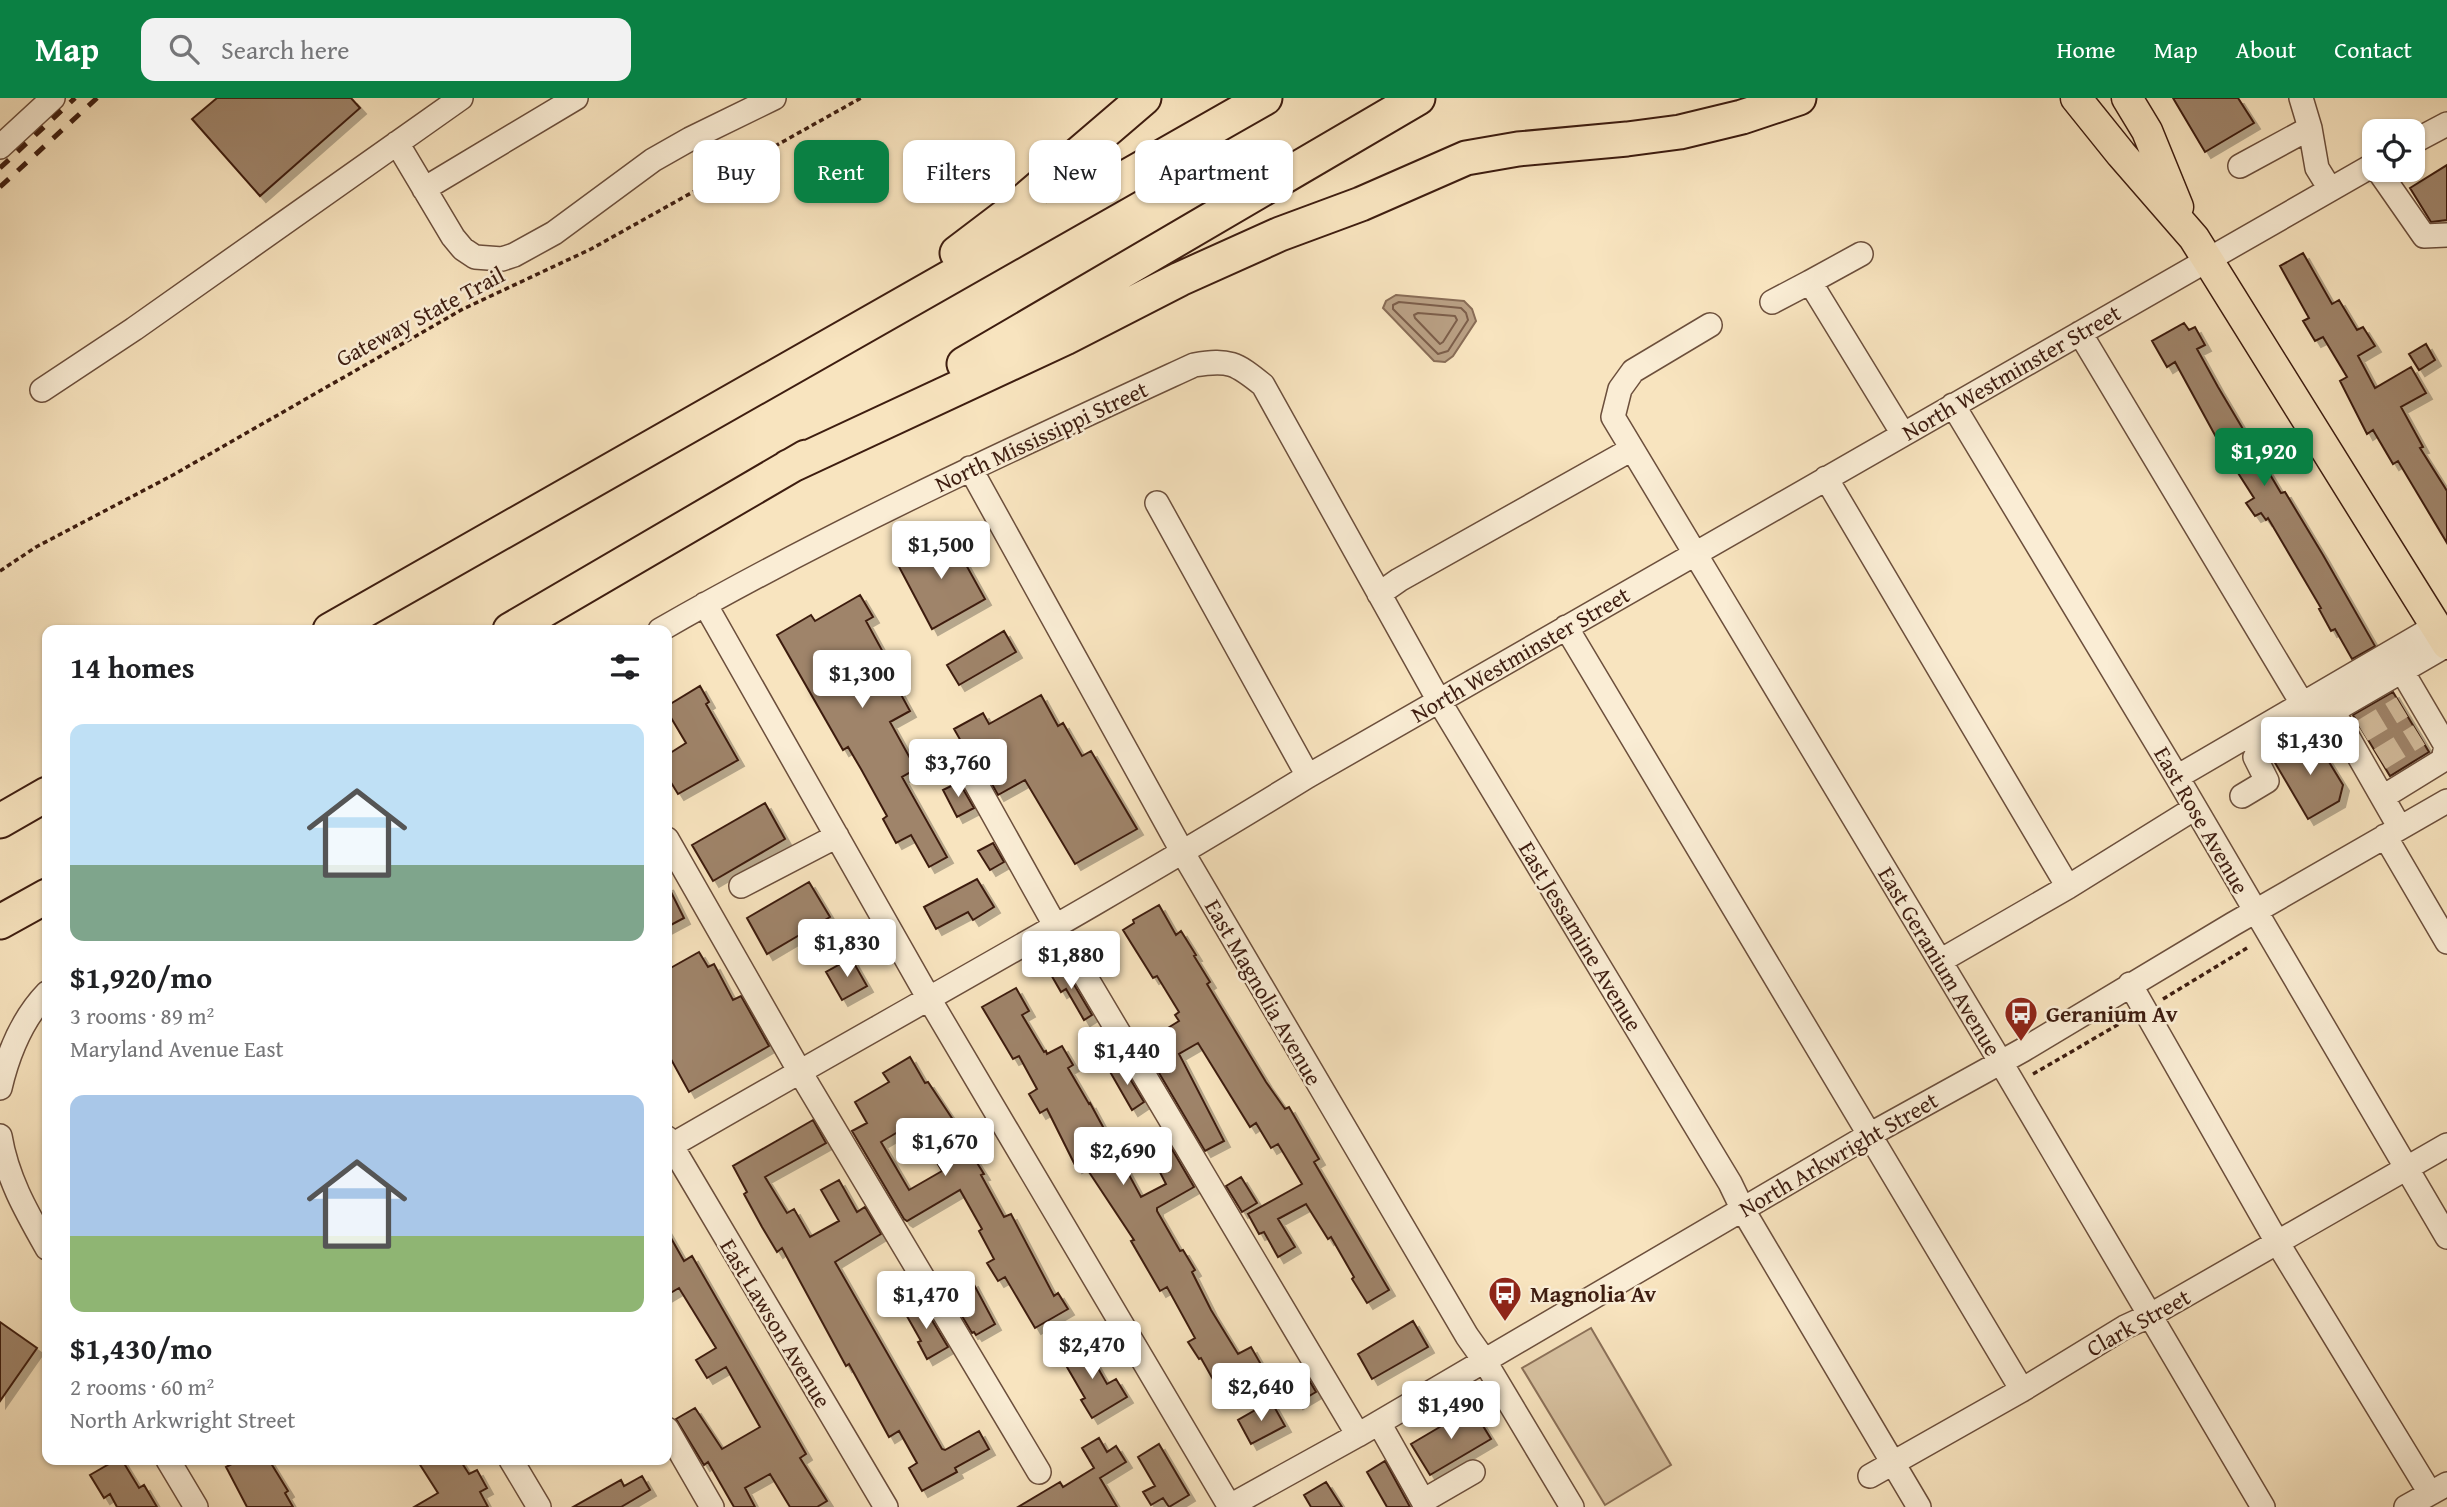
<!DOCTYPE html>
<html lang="en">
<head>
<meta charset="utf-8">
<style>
	:root { --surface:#fff; --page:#f2f2f2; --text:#202124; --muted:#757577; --accent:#0b8043 }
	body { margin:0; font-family:"Gentium Book Plus",serif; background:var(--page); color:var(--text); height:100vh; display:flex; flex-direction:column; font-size:26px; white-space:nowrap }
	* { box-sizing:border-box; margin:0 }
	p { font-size:23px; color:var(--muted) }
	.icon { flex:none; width:38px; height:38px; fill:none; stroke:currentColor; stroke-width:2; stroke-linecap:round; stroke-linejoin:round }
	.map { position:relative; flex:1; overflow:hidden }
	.drawer { position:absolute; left:42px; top:527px; width:630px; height:840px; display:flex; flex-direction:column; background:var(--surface); border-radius:14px; box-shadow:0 2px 5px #0004 }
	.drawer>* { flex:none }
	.hud { position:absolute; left:693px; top:42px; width:665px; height:63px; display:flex; gap:14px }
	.fabs { position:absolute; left:2362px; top:21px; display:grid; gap:14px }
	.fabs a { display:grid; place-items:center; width:63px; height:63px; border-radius:14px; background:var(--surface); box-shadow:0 2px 5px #0004; font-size:35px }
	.price { position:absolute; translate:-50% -60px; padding:0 16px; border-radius:7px; background:#fff; color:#222; font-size:23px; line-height:46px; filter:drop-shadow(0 2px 4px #0008) }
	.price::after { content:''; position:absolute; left:50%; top:42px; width:21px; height:16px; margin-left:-10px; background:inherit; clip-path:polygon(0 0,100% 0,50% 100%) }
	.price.on { background:var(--accent); color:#fff }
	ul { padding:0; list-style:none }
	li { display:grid; align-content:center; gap:14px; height:371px; padding:0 28px }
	li span { display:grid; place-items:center; height:217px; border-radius:14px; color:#555 }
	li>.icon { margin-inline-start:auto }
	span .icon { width:126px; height:126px; fill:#fffc; stroke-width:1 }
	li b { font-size:30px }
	h2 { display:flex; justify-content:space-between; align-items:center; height:84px; padding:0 28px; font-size:30px }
	.chip { padding:0 24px; border-radius:14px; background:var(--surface); box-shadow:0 2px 5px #0004; font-size:24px; line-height:63px }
	.chip.on { background:var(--accent); color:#fff }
	header { display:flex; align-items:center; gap:42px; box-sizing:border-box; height:98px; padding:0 35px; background:var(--accent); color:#fff }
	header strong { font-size:33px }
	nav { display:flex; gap:38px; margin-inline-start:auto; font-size:24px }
	.search { width:490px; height:63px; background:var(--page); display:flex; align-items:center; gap:18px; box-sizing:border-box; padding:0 24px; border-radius:14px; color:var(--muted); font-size:26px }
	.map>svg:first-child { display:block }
	.green { fill:#d8c2a1; stroke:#8b7058; stroke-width:2 }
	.water { fill:#b9a084; stroke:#886c56; stroke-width:2 }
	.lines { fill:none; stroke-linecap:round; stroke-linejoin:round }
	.shore { stroke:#7c5e4a; stroke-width:2 }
	.building { fill:#9f846b; stroke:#3e1d10; stroke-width:2; fill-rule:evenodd; filter:url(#shadow) }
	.minor-tunnel { stroke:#d3bc9c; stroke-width:23; stroke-dasharray:23 11; stroke-linecap:butt }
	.minor-casing { stroke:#6c4f3c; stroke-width:26 }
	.major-casing { stroke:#3e1d10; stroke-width:33 }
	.highway-casing { stroke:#3e1d10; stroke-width:37 }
	.path { stroke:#3e1d10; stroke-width:3.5; stroke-dasharray:5 3.5; stroke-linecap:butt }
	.minor { stroke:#faedd5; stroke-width:23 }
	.major { stroke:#f8e4bf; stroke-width:30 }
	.highway { stroke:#f8e4bf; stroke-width:33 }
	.rail { stroke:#3e1d10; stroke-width:5; stroke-dasharray:12 12; stroke-linecap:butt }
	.labels { text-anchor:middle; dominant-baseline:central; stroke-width:5; stroke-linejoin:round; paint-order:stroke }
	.street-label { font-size:23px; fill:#3e1d10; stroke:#faedd5 }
	.poi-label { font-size:23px; font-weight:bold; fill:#3e1d10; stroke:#faedd5; text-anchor:start }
</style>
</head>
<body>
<header>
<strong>Map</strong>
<div class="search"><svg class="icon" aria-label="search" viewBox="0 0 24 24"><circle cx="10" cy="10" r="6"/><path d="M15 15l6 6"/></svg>Search here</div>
<nav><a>Home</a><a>Map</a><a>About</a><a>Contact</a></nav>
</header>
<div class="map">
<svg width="2447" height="1409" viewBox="0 0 2447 1409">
	<defs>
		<filter id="shadow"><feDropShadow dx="6" dy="6" stdDeviation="0" flood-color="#0004"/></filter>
	</defs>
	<rect width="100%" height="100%" fill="#f8e4bf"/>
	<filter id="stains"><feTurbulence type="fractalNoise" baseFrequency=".00286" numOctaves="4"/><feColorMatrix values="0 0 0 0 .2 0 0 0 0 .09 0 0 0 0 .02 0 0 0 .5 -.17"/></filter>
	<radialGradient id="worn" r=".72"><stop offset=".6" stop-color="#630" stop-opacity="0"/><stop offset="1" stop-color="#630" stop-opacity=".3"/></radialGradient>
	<path class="green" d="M1591,1230L1671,1367L1605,1407L1522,1270Z"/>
	<path class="water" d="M1396,197L1464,203L1472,211L1476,223L1453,258L1445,264L1434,263L1383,210L1386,203Z"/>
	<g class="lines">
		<path class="shore" d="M1399,204L1461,210L1466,215L1468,222L1448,253L1438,256L1393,211V207Z
			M1418,215L1455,218L1457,222L1443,244L1440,246L1415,220L1414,217Z"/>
	</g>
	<path class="building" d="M217,0H351L360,10L260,98L192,21Z
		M2173,0H2238L2254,25L2205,54Z
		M2447,67V122L2431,124L2410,90Z
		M2303,155L2332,206L2339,202L2357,232L2363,229L2375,248L2358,258L2375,290L2411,269L2426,295L2401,309L2423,349L2420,350L2447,393V445L2398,363L2393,366L2373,332L2367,336L2340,283L2347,279L2323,239L2315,243L2303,223L2309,220L2280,168Z
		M2184,225L2189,232L2195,229L2205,247L2197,251L2218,289L2281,395L2285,394L2323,457L2375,548L2352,561L2335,531L2331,533L2319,511L2321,510L2268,420L2266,422L2261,415L2255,418L2246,405L2254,400L2222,350L2175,264L2167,269L2152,243Z
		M2426,246L2435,262L2419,272L2409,256Z
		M949,436L985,501L932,531L897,465Z
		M860,497L873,519L866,523L884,556L880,558L910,613L890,624L916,671L902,679L947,759L929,769L911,737L896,745L883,721L887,718L861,671L848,649L843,652L777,537L811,517L815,523Z
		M1004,533L1016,554L959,587L947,567Z
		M700,588L709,604L706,606L738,662L678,696L667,678V657L686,645L667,613V608Z
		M2393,594L2429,654L2390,678L2353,617Z
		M1041,597L1058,628L1063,625L1082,658L1091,653L1137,731L1075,766L1025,682L998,697L981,666L970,659L954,631L983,615L989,626Z
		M2308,639L2315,641L2343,687L2339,703L2308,721L2274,663Z
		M959,684L974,710L957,719L943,692Z
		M765,705L785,741L713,783L692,747Z
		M993,745L1004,764L990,772L978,753Z
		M977,781L994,809L973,822L968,814L936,831L924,809Z
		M809,784L830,819L767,856L747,820Z
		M667,786L684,820L667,829Z
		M1159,807L1176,837L1181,833L1196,857L1194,858L1210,884L1207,886L1266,984L1285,1011L1289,1009L1319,1061L1314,1064L1389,1192L1367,1205L1352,1181L1354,1179L1331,1139L1328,1141L1306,1106L1278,1121L1295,1149L1278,1159L1264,1134L1259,1136L1248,1116L1302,1086L1278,1046L1271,1050L1256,1025L1250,1029L1198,945L1179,956L1224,1043L1205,1053L1142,946L1179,923L1175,917L1179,914L1157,878L1153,880L1123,832L1134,825L1133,822Z
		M699,854L708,869L714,866L733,902L741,898L769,948L689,994L667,954V872Z
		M851,860L867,888L842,902L826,874Z
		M1063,868L1092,917L1084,922L1066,891L1061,894L1050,875Z
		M1016,890L1029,913L1022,917L1044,954L1046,953L1047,956L1062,948L1073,967L1068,970L1089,1006L1090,1005L1141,1099L1166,1086L1148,1051L1166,1041L1194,1089L1157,1110V1113L1180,1153L1183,1152L1195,1172L1192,1174L1211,1212L1238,1256L1251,1249L1263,1270L1220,1294L1201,1260L1199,1261L1188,1244L1195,1240L1167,1189L1160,1193L1131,1143L1134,1142L1083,1065L1076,1069L1047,1011L1040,1015L1029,996L1037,991L1019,958L1013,961L982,909Z
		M910,959L925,985L928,984L967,1043L964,1044L984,1076L981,1077L1004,1119L1011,1116L1054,1198L1058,1195L1068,1211L1035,1230L1005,1179L998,1183L987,1165L994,1161L979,1133L982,1131L960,1092L907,1123L904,1121L852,1033L867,1025L855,1004L889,984L883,975ZM913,1025L942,1073L909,1092L881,1044Z
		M1121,966L1144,1004L1132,1012L1109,972Z
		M813,1022L826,1045L765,1079L787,1115L794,1111L810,1139L839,1123L821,1092L839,1082L857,1114L865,1109L881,1136L835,1164L942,1351L945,1352L979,1333L989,1351L955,1370L957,1374L922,1393L909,1370L917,1365L899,1333L889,1339L849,1266L846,1268L782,1150L777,1154L762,1129L744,1096L747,1094L733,1068Z
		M1241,1079L1257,1105L1242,1114L1226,1088Z
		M667,1133L684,1163L692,1158L806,1356L800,1360L827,1403L817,1409H790L770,1376L745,1390L755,1409H734L708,1364L704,1367L676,1321L695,1310L722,1351L760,1329L726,1269L707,1280L696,1262L716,1250L679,1190L667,1197Z
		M972,1183L995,1226L976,1237L974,1234L972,1235L949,1196Z
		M921,1204L948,1249L927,1261L918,1244L921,1243L904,1213Z
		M1413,1223L1428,1249L1372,1281L1358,1256Z
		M0,1224L37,1250L0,1303Z
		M1083,1244L1107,1286L1116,1281L1127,1299L1092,1320L1081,1302L1085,1300L1060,1257Z
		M1306,1277L1316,1294L1297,1305L1287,1287Z
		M1271,1303L1285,1328L1251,1346L1238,1322Z
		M1472,1310L1491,1341L1430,1377L1411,1346Z
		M1099,1340L1107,1354L1116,1348L1126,1364L1100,1380L1117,1409H1018L1060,1384L1063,1389L1094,1370L1082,1350Z
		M1159,1346L1189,1397L1169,1409L1163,1400L1151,1407L1143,1394L1155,1388L1138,1359Z
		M116,1362H122L139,1390L144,1387L157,1409H117L110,1396L104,1400L90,1377Z
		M239,1362H269L288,1393L285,1395L293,1409H247L226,1369Z
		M417,1362H460L469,1376L477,1372L487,1390L480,1394L488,1409H414L438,1395Z
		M1385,1363L1410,1409H1387L1367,1374Z
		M642,1378L650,1392L621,1409H573L621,1382L624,1388Z
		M1326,1384L1342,1409H1311L1304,1397Z"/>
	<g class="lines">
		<path class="minor-tunnel" d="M2362,633L2402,609
			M2380,661L2419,637"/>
		<defs>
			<path id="minor" d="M2301,0L2310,30L2317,70L2330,91
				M2413,44L2447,26
				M397,45L453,139L463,151L475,159L502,161L514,157L554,135L653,62L690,41L774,0
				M0,49L53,0
				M2240,68L2310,30
				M2378,72L2424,138L2447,137
				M424,91L576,0
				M1861,156L1810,184L1903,336
				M1772,204L1810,184
				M1710,227L1633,273L1620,291L1613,319L2000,963L2263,1409
				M2080,235L2303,607
				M42,292L134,231L461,0
				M1953,307L2177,679L2447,1139
				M970,370L1183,755L1467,1238L1484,1262L1572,1409
				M1826,380L2068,789
				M1157,405L1308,678
				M1379,496L1399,482L1632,351
				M705,506L928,899L1230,1409
				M1566,529L2022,1292
				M660,532C832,433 1014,350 1194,267C1229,261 1236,265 1263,287L1439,603L1730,1085L1743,1112L1919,1409
				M969,673L1056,829L1358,1337
				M2177,679L2436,528
				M2242,698L2267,683L2255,659L2315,617L2333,613
				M2383,699L2443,662L2446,648L2402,573
				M2400,730L2333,613L2447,547
				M2385,738L2447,844
				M667,741L800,974L1039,1374
				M741,788L837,738
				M1940,863L2068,789L2195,710
				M2130,886L2277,1144L2430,1395
				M0,990C8,956 22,921 47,895
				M0,1038C7,1080 26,1113 47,1150
				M667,1040L886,1409
				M667,1050C881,926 1098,808 1308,678L2375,66
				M1379,1325L1423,1403L1473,1374
				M667,1331L712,1409
				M168,1362L196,1409
				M511,1362L539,1409
				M1870,1378L2022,1292L2125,1229L2149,1218L2447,1047
				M1228,1409L1358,1337L1871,1036L2023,952L2233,826L2447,703
				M2406,1409L2447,1386"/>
			<path id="major" d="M2076,0L2121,56L2194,140L2447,546
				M2127,0L2147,33L2178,109"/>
			<path id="highway" d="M957,155L1011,114L1144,0
				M964,266L1418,0
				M788,369L1065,240L1180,181L1280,136L1361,106L1466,60L1518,51L1627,41L1680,34L1742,19L1799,0
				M330,532L1265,0
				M510,532L806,359
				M0,723L47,696
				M0,824L47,798"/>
		</defs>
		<use href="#minor" class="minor-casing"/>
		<use href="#major" class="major-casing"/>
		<use href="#highway" class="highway-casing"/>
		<path class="path" d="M0,473L36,449L173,377L463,211L591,151L861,0
			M2163,901L2247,850
			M2033,976L2126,922"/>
		<use href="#minor" class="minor"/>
		<use href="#major" class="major"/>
		<use href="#highway" class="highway"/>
		<path class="rail" d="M0,70L75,0
			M0,89L97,0"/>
	</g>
	<defs>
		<symbol id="bus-pin" viewBox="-11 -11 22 30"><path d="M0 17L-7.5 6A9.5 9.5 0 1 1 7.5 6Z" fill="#8f2418" stroke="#faedd5"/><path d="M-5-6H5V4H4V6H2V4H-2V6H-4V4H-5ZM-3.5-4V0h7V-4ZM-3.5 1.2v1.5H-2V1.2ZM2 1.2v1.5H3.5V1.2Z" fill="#fff"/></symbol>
	</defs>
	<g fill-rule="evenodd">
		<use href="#bus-pin" x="2002" y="896" width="38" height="52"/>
		<use href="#bus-pin" x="1486" y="1176" width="38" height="52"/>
	</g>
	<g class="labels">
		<g class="street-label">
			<text transform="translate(420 218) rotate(-28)">Gateway State Trail</text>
			<text transform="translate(2011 274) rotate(-30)">North Westminster Street</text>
			<text transform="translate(1041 338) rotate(-25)">North Mississippi Street</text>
			<text transform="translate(1520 556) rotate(-30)">North Westminster Street</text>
			<text transform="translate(2202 722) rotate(60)">East Rose Avenue</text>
			<text transform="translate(1581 838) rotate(59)">East Jessamine Avenue</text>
			<text transform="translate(1940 863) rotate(59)">East Geranium Avenue</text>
			<text transform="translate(1264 894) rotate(60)">East Magnolia Avenue</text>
			<text transform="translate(1838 1056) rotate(-30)">North Arkwright Street</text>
			<text transform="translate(2138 1224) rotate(-29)">Clark Street</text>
			<text transform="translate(776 1225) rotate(59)">East Lawson Avenue</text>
		</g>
		<g class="poi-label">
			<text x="2046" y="915">Geranium Av</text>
			<text x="1530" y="1195">Magnolia Av</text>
		</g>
	</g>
	<rect width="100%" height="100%" filter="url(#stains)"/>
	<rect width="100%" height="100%" fill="url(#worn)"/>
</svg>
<div class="fabs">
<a><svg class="icon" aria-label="locate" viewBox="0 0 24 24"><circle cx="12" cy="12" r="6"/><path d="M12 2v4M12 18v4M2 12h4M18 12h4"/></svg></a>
</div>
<b class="price on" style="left:2264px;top:390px">$1,920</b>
<b class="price" style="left:941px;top:483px">$1,500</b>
<b class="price" style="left:862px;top:612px">$1,300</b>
<b class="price" style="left:2310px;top:679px">$1,430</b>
<b class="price" style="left:958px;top:701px">$3,760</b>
<b class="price" style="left:847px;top:881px">$1,830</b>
<b class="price" style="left:1071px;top:893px">$1,880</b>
<b class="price" style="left:1127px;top:989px">$1,440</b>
<b class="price" style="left:945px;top:1080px">$1,670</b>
<b class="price" style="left:1123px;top:1089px">$2,690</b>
<b class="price" style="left:926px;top:1233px">$1,470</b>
<b class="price" style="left:1092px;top:1283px">$2,470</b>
<b class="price" style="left:1261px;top:1325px">$2,640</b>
<b class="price" style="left:1451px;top:1343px">$1,490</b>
<div class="hud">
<a class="chip">Buy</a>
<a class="chip on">Rent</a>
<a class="chip">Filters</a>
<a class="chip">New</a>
<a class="chip">Apartment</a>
</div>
<section class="drawer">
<h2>14 homes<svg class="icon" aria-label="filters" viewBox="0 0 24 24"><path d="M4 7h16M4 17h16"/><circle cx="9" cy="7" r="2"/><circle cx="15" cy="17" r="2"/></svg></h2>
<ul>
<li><span style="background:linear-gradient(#bfe0f5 65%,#7fa58c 0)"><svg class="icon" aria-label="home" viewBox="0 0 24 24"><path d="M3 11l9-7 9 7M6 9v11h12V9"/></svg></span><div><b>$1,920/mo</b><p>3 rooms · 89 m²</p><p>Maryland Avenue East</p></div></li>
<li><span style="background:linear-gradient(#a9c7e8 65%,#8fb573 0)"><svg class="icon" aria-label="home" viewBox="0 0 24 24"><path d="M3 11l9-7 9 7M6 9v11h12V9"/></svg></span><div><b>$1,430/mo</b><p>2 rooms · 60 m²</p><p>North Arkwright Street</p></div></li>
</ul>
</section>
</div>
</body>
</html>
